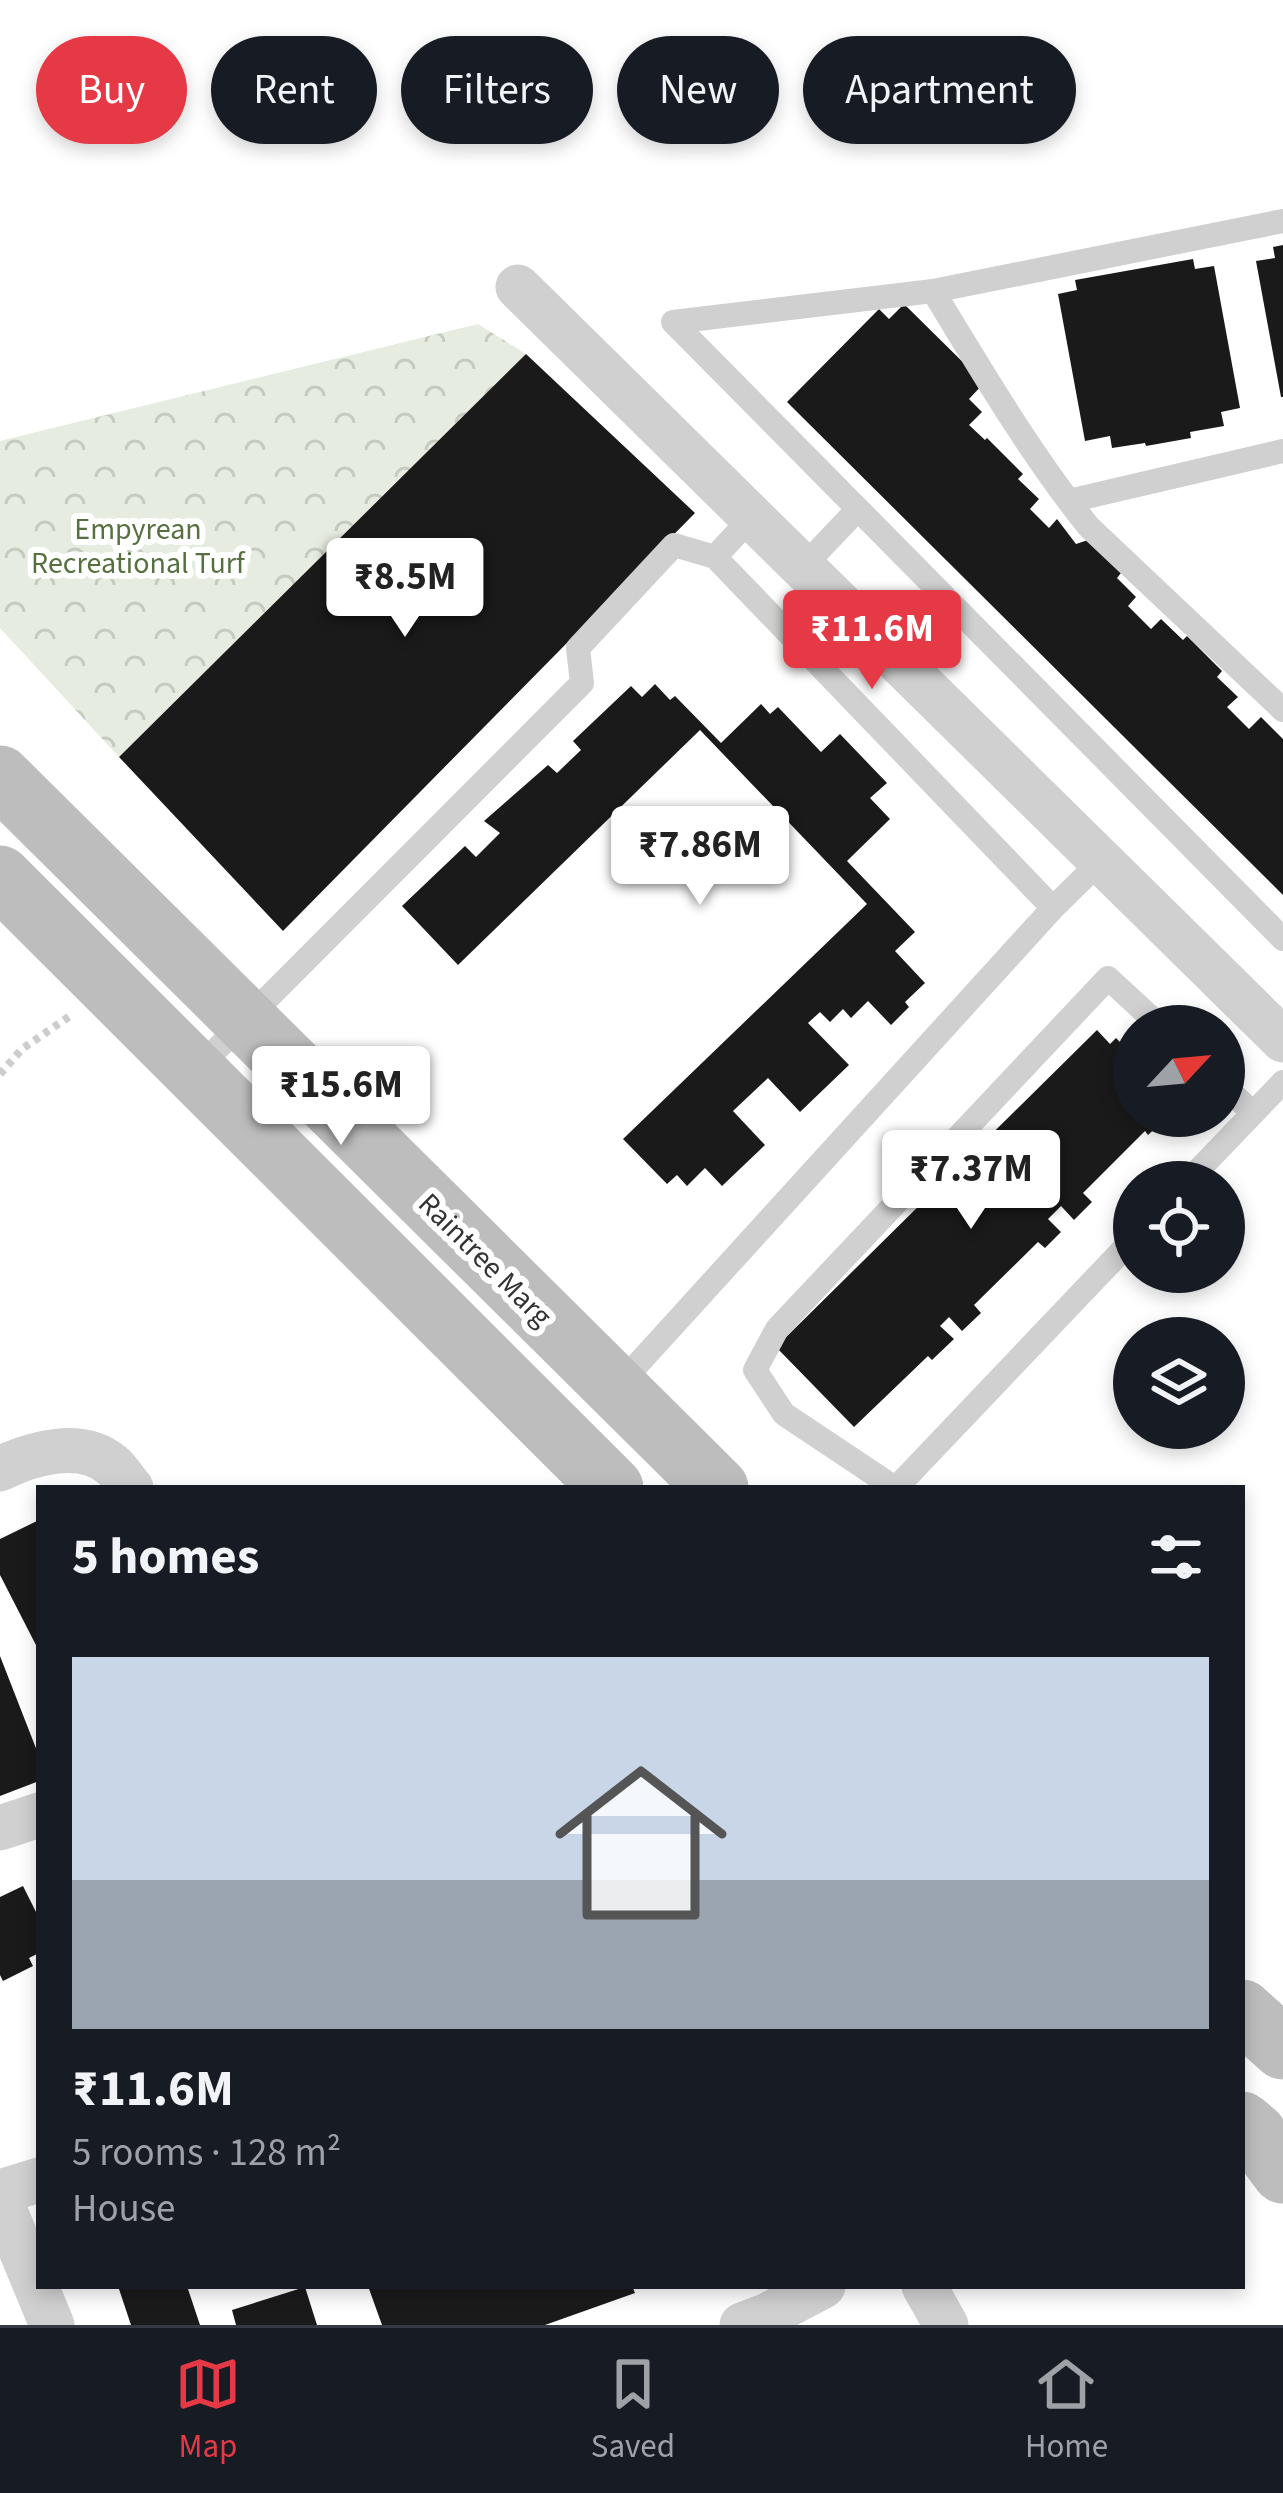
<!DOCTYPE html>
<html lang="en">
<head>
<meta charset="utf-8">
<style>
	:root { --surface:#171b24; --page:#20242c; --text:#f1f3f6; --muted:#9ea1a6; --line:#363941; --accent:#e63946 }
	body { margin:0; font-family:"Source Sans 3",sans-serif; background:var(--page); color:var(--text); height:100vh; display:flex; flex-direction:column; font-size:45px; white-space:nowrap }
	* { box-sizing:border-box; margin:0 }
	p { font-size:39px; color:var(--muted) }
	.icon { flex:none; width:66px; height:66px; fill:none; stroke:currentColor; stroke-width:2; stroke-linecap:round; stroke-linejoin:round }
	.map { position:relative; flex:1; overflow:hidden }
	.sheet { position:absolute; left:36px; top:1485px; width:1209px; height:804px; display:flex; flex-direction:column; background:var(--surface); border-radius:0px; box-shadow:0 6px 18px #0003 }
	.sheet>* { flex:none }
	.guide { position:absolute; left:36px; top:36px; width:1212px; height:108px; display:flex; gap:24px }
	.needle { width:78px; rotate:64deg }
	.controls { position:absolute; left:1113px; top:1005px; display:grid; gap:24px }
	.controls a { display:grid; place-items:center; width:132px; height:132px; border-radius:50%; background:var(--surface); box-shadow:0 6px 18px #0003; font-size:60px }
	.price { position:absolute; translate:-50% -102px; padding:0 27px; border-radius:12px; background:#fff; color:#222; font-size:39px; line-height:78px; filter:drop-shadow(0 3px 6px #0008) }
	.price::after { content:''; position:absolute; left:50%; top:72px; width:36px; height:27px; margin-left:-18px; background:inherit; clip-path:polygon(0 0,100% 0,50% 100%) }
	.price.current { background:var(--accent); color:#fff }
	ul { padding:0; list-style:none }
	li { display:grid; align-content:center; gap:24px; height:636px; padding:0 36px }
	li span { display:grid; place-items:center; height:372px; border-radius:0px; color:#555 }
	li>.icon { margin-inline-start:auto }
	span .icon { width:216px; height:216px; fill:#fffc; stroke-width:1 }
	li b { font-size:51px }
	h2 { display:flex; justify-content:space-between; align-items:center; height:144px; padding:0 36px; font-size:51px }
	.tag { padding:0 42px; border-radius:54px; background:var(--surface); box-shadow:0 6px 18px #0003; font-size:42px; line-height:108px }
	.tag.current { background:var(--accent); color:#fff }
	.tab-bar { display:flex; justify-content:space-around; align-items:center; height:168px; border-top:3px solid var(--line); background:var(--surface); font-size:33px; color:var(--muted) }
	.tab-bar a { display:grid; justify-items:center; gap:6px }
	.tab-bar .current { color:var(--accent) }
	.map>svg:first-child { display:block }
	.park { fill:url(#park-crowns) }
	.building { fill:#1a1a1a }
	.lines { fill:none; stroke-linecap:round; stroke-linejoin:round }
	.path { stroke:#cdcdcd; stroke-width:8; stroke-dasharray:6 6; stroke-linecap:butt }
	.service { stroke:#d0d0d0; stroke-width:24 }
	.minor { stroke:#d0d0d0; stroke-width:45 }
	.secondary { stroke:#bdbdbd; stroke-width:63 }
	.labels { text-anchor:middle; dominant-baseline:central; stroke-width:12; stroke-linejoin:round; paint-order:stroke }
	.park-label { font-size:30px; fill:#56703f; stroke:#fff }
	.street-label { font-size:30px; fill:#333; stroke:#fff }
</style>
</head>
<body>
<div class="map">
<svg width="1283" height="2325" viewBox="0 0 1283 2325">
	<defs>
		<pattern id="park-crowns" width="20" height="18" patternUnits="userSpaceOnUse" patternTransform="scale(3)"><rect width="20" height="18" fill="#e6ecdf"/><path d="M2 6a3 3 0 1 1 6 0M12 15a3 3 0 1 1 6 0" fill="none" stroke="#c6cbc0"/></pattern>
	</defs>
	<rect width="100%" height="100%" fill="#fff"/>
	<path class="park" d="M478,324L526,354L119,757L0,628V441Z"/>
	<path class="building" d="M1283,245V397H1281L1256,261L1275,258L1273,247Z
		M1193,259L1195,269L1214,266L1240,408L1221,412L1224,426L1190,432L1191,438L1146,446L1145,443L1112,448L1110,436L1085,441L1058,294L1077,290L1075,280Z
		M904,304L984,383L969,399L982,412L969,425L985,440L987,438L1023,474L1018,479L1039,499L1030,509L1049,528L1057,519L1076,544L1088,540L1121,573L1117,578L1136,597L1128,606L1151,629L1161,619L1183,640L1187,636L1222,671L1217,677L1238,697L1227,707L1249,729L1261,717L1283,739V895L787,402L879,309L889,319Z
		M526,354L695,513L283,931L119,757Z
		M655,684L670,700L675,696L721,743L761,704L770,714L778,707L821,752L840,734L887,783L870,798L890,819L847,861L915,932L895,951L925,983L905,1002L909,1007L891,1025L868,1001L851,1018L843,1009L830,1022L820,1012L808,1023L849,1065L800,1112L768,1078L733,1111L765,1145L722,1186L705,1168L687,1186L677,1175L667,1184L623,1139L867,904L700,730L458,965L402,906L465,846L476,857L500,833L484,821L548,765L557,773L581,750L573,741L631,686L642,697Z
		M1097,1030L1110,1044L1116,1038L1134,1056V1116H1168L1148,1135L1145,1131L1083,1193L1092,1202L1074,1220L1061,1206L1048,1219L1061,1232L1045,1248L1038,1242L974,1305L981,1313L962,1331L949,1317L940,1326L954,1339L932,1360L928,1356L854,1427L776,1347Z
		M39,1520V1651L0,1575V1539Z
		M0,1656L39,1756V1781L0,1796Z
		M23,1886L39,1918V1953L29,1958L33,1966L3,1981L0,1975V1897Z
		M118,2286H187L200,2325H131Z
		M368,2286H632L635,2293L545,2325H382Z
		M305,2287L317,2325H236L232,2310Z"/>
	<g class="lines">
		<path class="path" d="M0,1074L22,1049L70,1016"/>
		<path class="service" d="M1283,221L933,291L673,322L1283,939
			M933,291C982,371 1030,454 1089,527L1283,710
			M1069,501L1283,451
			M715,557L752,517
			M803,567L858,509
			M1053,908L1101,861
			M195,1071L582,683L578,648L674,545L715,557L1053,908L616,1388
			M1224,1086L1253,1113
			M1187,1182L1283,1082
			M895,1488L784,1414L755,1370L777,1329L1108,978L1160,1026
			M896,1488L1134,1238"/>
		<path class="minor" d="M518,287L1283,1040
			M0,1469C32,1453 81,1439 112,1465C119,1471 125,1481 131,1488
			M0,1828L39,1815
			M0,2192L39,2180
			M0,2199L52,2325
			M924,2286L946,2325
			M742,2325L768,2315L823,2286"/>
		<path class="secondary" d="M0,777L717,1488
			M0,877L612,1488
			M1242,2011L1283,2048
			M1242,2123L1255,2134L1283,2172"/>
	</g>
	<g class="labels">
		<g class="park-label">
			<text x="138" y="529">Empyrean<tspan x="138" dy="34">Recreational Turf</tspan></text>
		</g>
		<g class="street-label">
			<text transform="translate(485 1260) rotate(45)">Raintree Marg</text>
		</g>
	</g>
</svg>
<div class="controls">
<a><svg class="needle" viewBox="-14 -14 28 28"><path d="M0-13l5 13h-10z" fill="#e53935"/><path d="M0 13l5-13h-10z" fill="#9ea1a6"/></svg></a>
<a><svg class="icon" aria-label="locate" viewBox="0 0 24 24"><circle cx="12" cy="12" r="6"/><path d="M12 2v4M12 18v4M2 12h4M18 12h4"/></svg></a>
<a><svg class="icon" aria-label="layers" viewBox="0 0 24 24"><path d="M12 4l9 5-9 5-9-5zM3 14l9 5 9-5"/></svg></a>
</div>
<b class="price" style="left:405px;top:640px">₹8.5M</b>
<b class="price current" style="left:872px;top:692px">₹11.6M</b>
<b class="price" style="left:700px;top:908px">₹7.86M</b>
<b class="price" style="left:341px;top:1148px">₹15.6M</b>
<b class="price" style="left:971px;top:1232px">₹7.37M</b>
<div class="guide">
<a class="tag current">Buy</a>
<a class="tag">Rent</a>
<a class="tag">Filters</a>
<a class="tag">New</a>
<a class="tag">Apartment</a>
</div>
<section class="sheet">
<h2>5 homes<svg class="icon" aria-label="filters" viewBox="0 0 24 24"><path d="M4 7h16M4 17h16"/><circle cx="9" cy="7" r="2"/><circle cx="15" cy="17" r="2"/></svg></h2>
<ul>
<li><span style="background:linear-gradient(#c9d6e8 60%,#9aa5b1 0)"><svg class="icon" aria-label="home" viewBox="0 0 24 24"><path d="M3 11l9-7 9 7M6 9v11h12V9"/></svg></span><div><b>₹11.6M</b><p>5 rooms · 128 m²</p><p>House</p></div></li>
</ul>
</section>
</div>
<nav class="tab-bar">
<a class="current"><svg class="icon" aria-label="map" viewBox="0 0 24 24"><path d="M3 6l6-2 6 2 6-2v14l-6 2-6-2-6 2zM9 4v14M15 6v14"/></svg>Map</a>
<a><svg class="icon" aria-label="saved" viewBox="0 0 24 24"><path d="M7 4h10v16l-5-4-5 4z"/></svg>Saved</a>
<a><svg class="icon" aria-label="home" viewBox="0 0 24 24"><path d="M3 11l9-7 9 7M6 9v11h12V9"/></svg>Home</a>
</nav>
</body>
</html>
